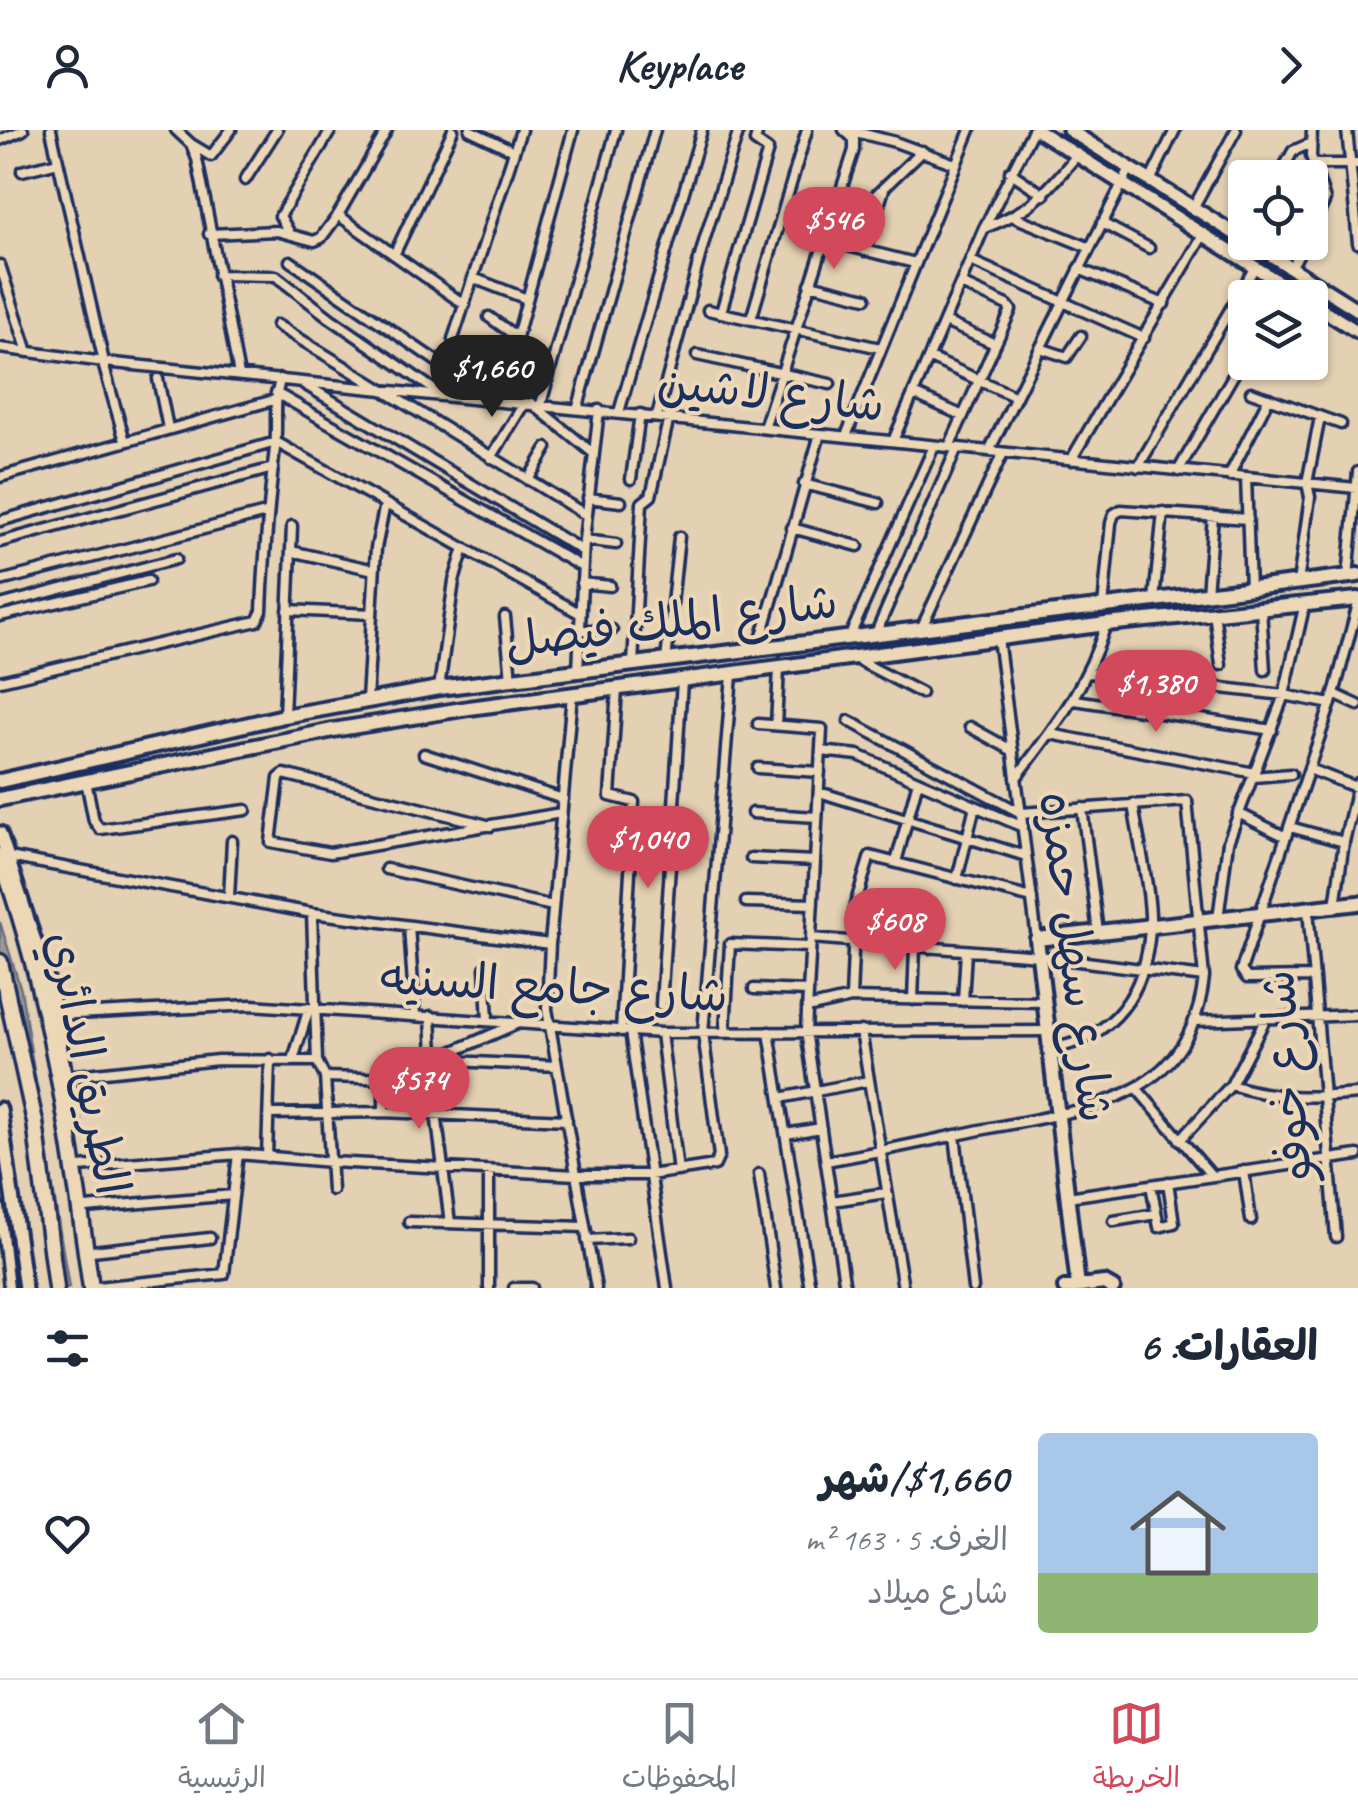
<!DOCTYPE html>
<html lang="ar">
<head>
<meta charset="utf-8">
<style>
	:root { --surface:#fff; --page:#f2f2f3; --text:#1f2937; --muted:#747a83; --line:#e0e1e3; --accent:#d1495b }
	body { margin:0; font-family:Caveat,"Playpen Sans Arabic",sans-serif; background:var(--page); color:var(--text); direction:rtl; height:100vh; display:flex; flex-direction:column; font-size:38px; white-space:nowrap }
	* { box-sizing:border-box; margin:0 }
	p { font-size:32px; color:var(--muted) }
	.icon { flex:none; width:55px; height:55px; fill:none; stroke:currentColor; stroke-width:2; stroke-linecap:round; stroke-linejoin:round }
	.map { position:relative; height:1158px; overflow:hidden; direction:ltr }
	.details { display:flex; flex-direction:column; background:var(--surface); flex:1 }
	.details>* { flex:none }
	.controls { position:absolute; left:1228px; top:30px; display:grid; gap:20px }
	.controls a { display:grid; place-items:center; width:100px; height:100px; border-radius:10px; background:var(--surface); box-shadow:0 2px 8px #0004; font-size:50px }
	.price { position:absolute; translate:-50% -85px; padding:0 22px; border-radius:35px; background:var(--accent); color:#fff; font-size:32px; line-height:65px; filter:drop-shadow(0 2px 5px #0008) }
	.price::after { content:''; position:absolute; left:50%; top:60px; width:30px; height:22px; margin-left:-15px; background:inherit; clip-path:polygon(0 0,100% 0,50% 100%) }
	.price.current { background:#222; color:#fff }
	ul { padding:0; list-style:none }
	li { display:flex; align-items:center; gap:30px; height:250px; padding:0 40px }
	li+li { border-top:2px solid var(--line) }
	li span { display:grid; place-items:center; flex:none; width:280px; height:200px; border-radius:10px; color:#555 }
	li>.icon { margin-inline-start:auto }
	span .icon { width:120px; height:120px; fill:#fffc; stroke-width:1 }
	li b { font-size:42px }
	h2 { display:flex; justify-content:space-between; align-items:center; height:120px; padding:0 40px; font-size:42px }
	header { display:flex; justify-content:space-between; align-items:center; height:130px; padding:0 40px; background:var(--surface); font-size:45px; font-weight:700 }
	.menu { display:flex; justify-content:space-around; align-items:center; height:140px; border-top:2px solid var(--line); background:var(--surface); font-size:28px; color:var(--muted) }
	.menu a { display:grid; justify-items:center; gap:5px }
	.menu .current { color:var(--accent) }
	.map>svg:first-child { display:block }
	.water { fill:#9f9996; stroke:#6a6f80; stroke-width:2.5 }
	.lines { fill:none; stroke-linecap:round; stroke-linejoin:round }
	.street-casing { stroke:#1b2f5e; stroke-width:15 }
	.secondary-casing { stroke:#1b2f5e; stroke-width:19 }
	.primary-casing { stroke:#1b2f5e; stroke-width:20 }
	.highway-casing { stroke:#1b2f5e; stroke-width:21 }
	.street { stroke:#ecd7b6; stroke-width:8 }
	.secondary { stroke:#ecd7b6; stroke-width:11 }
	.primary { stroke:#ecd7b6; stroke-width:12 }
	.highway { stroke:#ecd7b6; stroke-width:14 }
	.labels { text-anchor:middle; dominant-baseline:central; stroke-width:8; stroke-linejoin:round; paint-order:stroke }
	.street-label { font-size:48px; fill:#1b2f5e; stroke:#ecd7b6 }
</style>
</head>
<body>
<header><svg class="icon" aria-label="forward" viewBox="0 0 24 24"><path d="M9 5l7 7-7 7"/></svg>Keyplace<svg class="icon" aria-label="person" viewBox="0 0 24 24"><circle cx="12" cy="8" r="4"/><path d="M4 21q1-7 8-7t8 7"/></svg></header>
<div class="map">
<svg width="1358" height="1158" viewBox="0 0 1358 1158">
	<rect width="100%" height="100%" fill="#e4d0b2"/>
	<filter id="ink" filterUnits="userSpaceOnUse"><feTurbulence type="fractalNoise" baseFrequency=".01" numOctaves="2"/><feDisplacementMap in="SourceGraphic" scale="20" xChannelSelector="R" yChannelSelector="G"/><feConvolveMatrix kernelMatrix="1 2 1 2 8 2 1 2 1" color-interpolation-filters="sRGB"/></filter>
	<g filter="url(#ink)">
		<path class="water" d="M0,792L21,860L69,1158H49L16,916L0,844Z"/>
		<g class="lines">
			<defs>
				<path id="street" d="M51,0L104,232
					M176,0L191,14L197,29L239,245
					M470,0L514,21
					M848,0L895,12L955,34
					M1347,0L1358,113
					M0,10L23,0
					M191,14L211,26L231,0
					M1314,34H1358
					M22,41L58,32
					M1010,42L1044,65
					M1278,48L1293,21L1311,13
					M245,50L277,0
					M1150,51L1175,0
					M1193,78L1236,0
					M338,85L465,175
					M1014,87L1088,117
					M1102,93L1149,118
					M984,98C1031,81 1046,63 1077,25
					M289,102L280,86L331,0
					M1310,102L1325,70L1311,26L1312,0
					M209,104L277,101L314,111L321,108L338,85L387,0
					M828,111L915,133
					M826,113L922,21
					M865,121L884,59
					M394,125L453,0
					M290,131L467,252L500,270L573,0
					M971,131L1144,208
					M0,135L28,222
					M1291,138L1305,112
					M1079,139L1164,174
					M218,145L276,146L330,188L436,261
					M473,148L527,169
					M810,154L866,168
					M708,180L880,218
					M721,182L768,20L755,11L758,0
					M489,187L517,207
					M751,189L807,0
					M945,192L995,214
					M1310,192L1318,177
					M277,195L586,385
					M453,209L521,0
					M0,218L104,232L1356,358
					M1040,218L1067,227L1081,206
					M480,221L509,239
					M697,225L830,254
					M930,228L1016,267
					M102,230L125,311
					M1287,237L1290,232
					M158,249L168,298
					M304,254L583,421
					M1251,262L1341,294
					M276,263L582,437
					M914,264L963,286
					M531,273L593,323
					M541,274L616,0
					M578,277L655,0
					M619,282L702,0
					M657,286L705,108L739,0
					M764,298L854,20V9L844,0
					M846,306L970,0
					M893,311L984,98L1033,0
					M949,317L1011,180L1007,175L961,154
					M989,321L1130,38
					M491,328L525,272
					M1071,330L1203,105
					M1138,337L1255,137
					M1178,341L1245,225
					M1229,346L1269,268
					M0,347L274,270
					M1246,347L1250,459
					M631,349L640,284
					M528,350L547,318
					M804,354L878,373
					M588,368L621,372
					M0,391L276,312L579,483
					M792,398L858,416
					M584,410L616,414
					M0,412L273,338
					M291,421L374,440
					M1348,447L1358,342
					M0,451L266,383
					M581,453L610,456
					M1298,453L1310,367L1307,353L1320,287
					M1207,464L1213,386
					M1154,470L1163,382
					M0,475L176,429
					M1103,477L1111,393L1114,384L1121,380L1248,389
					M1261,479L1265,540
					M288,480L372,484
					M1214,482L1221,535
					M0,486L148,451
					M505,487L511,549
					M921,499L1003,323
					M578,500H612
					M875,505L957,318
					M849,508L934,316
					M998,508L1037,809
					M758,520L820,304
					M854,528L921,563
					M666,531L679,407
					M633,534L642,373L651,366L669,287
					M578,541L584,410L599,280
					M1089,543L1284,565L1331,574
					M0,551L257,491L262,481C264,426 269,372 275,318C278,292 273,276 280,249
					M1163,552L1166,583
					M439,558L454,451L464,418
					M617,559L610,666L634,672L621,901
					M572,564L550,814L547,879L596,1158
					M1334,564L1358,575
					M367,570L376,418L385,374
					M1075,570L1272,600
					M284,586L292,396
					M758,594L822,599L806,901L845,1158
					M776,595L779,539
					M970,597L1013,621
					M1050,604L1255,643
					M821,621L858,625L1023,697
					M424,624L563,669
					M758,638L820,642
					M1309,639L1358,658
					M1253,647L1291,644
					M1016,648C1055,597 1087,556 1106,494
					M86,651L94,691L100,699L246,680
					M819,662L1026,726
					M1082,678L1098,802
					M752,683L817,687
					M1238,683L1286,707
					M491,696L284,644L279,648L271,712L330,723L561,683
					M1290,697L1344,712
					M9,727L312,783L550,814
					M751,728L815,731
					M896,732L918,651
					M386,739L553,776
					M957,749L975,676
					M229,767L232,711
					M746,772L813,774
					M1335,776L1344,712L1358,653
					M1308,779L1336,1107
					M312,783L317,931L325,947L332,1060
					M1218,789L1228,712L1284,565L1305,473
					M409,796L415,885
					M811,808L1039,826L1204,847
					M894,815L898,771
					M929,818L932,775
					M485,838L488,890
					M1311,847L1247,848L1241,840L1334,564L1358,474
					M754,859L808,861
					M851,868L855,775L870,726L1032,768
					M913,870L915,817
					M963,871L966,821
					M661,875L682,551
					M807,878L851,868L1045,872
					M57,885L251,875L661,903L1048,901
					M431,886L436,983L450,1093
					M1195,891L1358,885
					M630,901L667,1158
					M861,901L903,1158
					M725,902L730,814L810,817
					M769,902L810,1158
					M661,903L678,1041
					M1050,919C1115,908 1146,862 1150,798C1152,767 1138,708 1133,674
					M438,928L516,894
					M293,930L309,878
					M433,930L557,936
					M67,946L218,930L317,931
					M325,947L434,950
					M384,949V982
					M1231,955C1274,969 1313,968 1358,964
					M1138,960L1212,1046
					M780,968L868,951
					M270,984L384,982L567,990
					M786,1004L821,998
					M955,1005L973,1158
					M1180,1010L1231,955L1266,888
					M267,1027L270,929
					M826,1031C879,1022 932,1010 985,999C1085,979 1191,972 1204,847L1187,671L1021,683L849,591
					M79,1037L238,1024L331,1032L576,1045H650L715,1035L719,1026L703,903L732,545
					M1244,1041L1251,1090
					M489,1042V1158
					M759,1044L776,1158
					M1151,1055L1159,1097L1174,1093L1168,1052
					M1068,1067L1358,1025
					M832,1071L886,1063
					M0,1078L9,1158
					M86,1078L233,1065
					M1114,1091L1156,1084
					M409,1092L585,1097
					M587,1110L628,1108
					M92,1121L210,1108
					M97,1157L224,1144L238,1024
					M514,1158H532"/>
				<path id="secondary" d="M1037,0L1304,168
					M1069,0L1245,110
					M1250,112L1358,180
					M1310,172L1358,202
					M0,703L52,864L74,1000
					M0,979L25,1158"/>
				<path id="primary" d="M0,651L284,586L439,558L1358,445
					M0,669L333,600L469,578L1106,494L1358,469
					M1078,1156L1037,809L1358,773
					M1065,1158L1104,1153L1113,1158"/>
				<path id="highway" d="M0,726C52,871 70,1006 91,1158
					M0,832L35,992L56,1158"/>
			</defs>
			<use href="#street" class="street-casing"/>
			<use href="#secondary" class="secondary-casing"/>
			<use href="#primary" class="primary-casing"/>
			<use href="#highway" class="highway-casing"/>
			<use href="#street" class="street"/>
			<use href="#secondary" class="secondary"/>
			<use href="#primary" class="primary"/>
			<use href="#highway" class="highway"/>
		</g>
	</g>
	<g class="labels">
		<g class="street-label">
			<text transform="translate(771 263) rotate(6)">شارع لاشين</text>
			<text transform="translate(671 491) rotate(-7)">شارع الملك فيصل</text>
			<text transform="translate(1076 827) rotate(83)">شارع سهل حمزه</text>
			<text transform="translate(554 856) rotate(3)">شارع جامع السنيه</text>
			<text transform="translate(88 933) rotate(79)">الطريق الدائري</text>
			<text transform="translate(1286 946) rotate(-95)">شارع خوفو</text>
		</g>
	</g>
</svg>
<div class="controls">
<a><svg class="icon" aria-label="locate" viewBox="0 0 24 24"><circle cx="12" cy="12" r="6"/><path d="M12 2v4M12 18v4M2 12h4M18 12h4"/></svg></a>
<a><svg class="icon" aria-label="layers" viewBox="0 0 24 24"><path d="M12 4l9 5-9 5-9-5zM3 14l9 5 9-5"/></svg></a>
</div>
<b class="price" style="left:834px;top:142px">$546</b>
<b class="price current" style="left:492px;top:290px">$1,660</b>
<b class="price" style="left:1156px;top:605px">$1,380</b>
<b class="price" style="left:648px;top:761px">$1,040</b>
<b class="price" style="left:895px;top:843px">$608</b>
<b class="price" style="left:419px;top:1002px">$574</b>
</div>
<section class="details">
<h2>العقارات: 6<svg class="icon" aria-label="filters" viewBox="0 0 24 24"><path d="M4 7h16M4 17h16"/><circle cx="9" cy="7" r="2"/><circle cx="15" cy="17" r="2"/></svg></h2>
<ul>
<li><span style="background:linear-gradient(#a9c7e8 70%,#8fb573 0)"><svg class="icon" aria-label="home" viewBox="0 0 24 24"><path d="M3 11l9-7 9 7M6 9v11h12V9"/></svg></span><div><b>$1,660/شهر</b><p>الغرف: 5 · 163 m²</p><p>شارع ميلاد</p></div><svg class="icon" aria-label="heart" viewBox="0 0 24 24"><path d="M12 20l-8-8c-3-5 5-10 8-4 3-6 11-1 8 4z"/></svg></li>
</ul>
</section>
<nav class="menu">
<a class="current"><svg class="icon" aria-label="map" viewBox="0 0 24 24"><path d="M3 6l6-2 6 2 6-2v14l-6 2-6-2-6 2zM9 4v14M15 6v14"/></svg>الخريطة</a>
<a><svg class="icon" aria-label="saved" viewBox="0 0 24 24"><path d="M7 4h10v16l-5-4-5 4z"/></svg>المحفوظات</a>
<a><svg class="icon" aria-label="home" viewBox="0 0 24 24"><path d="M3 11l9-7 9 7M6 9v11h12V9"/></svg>الرئيسية</a>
</nav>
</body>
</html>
